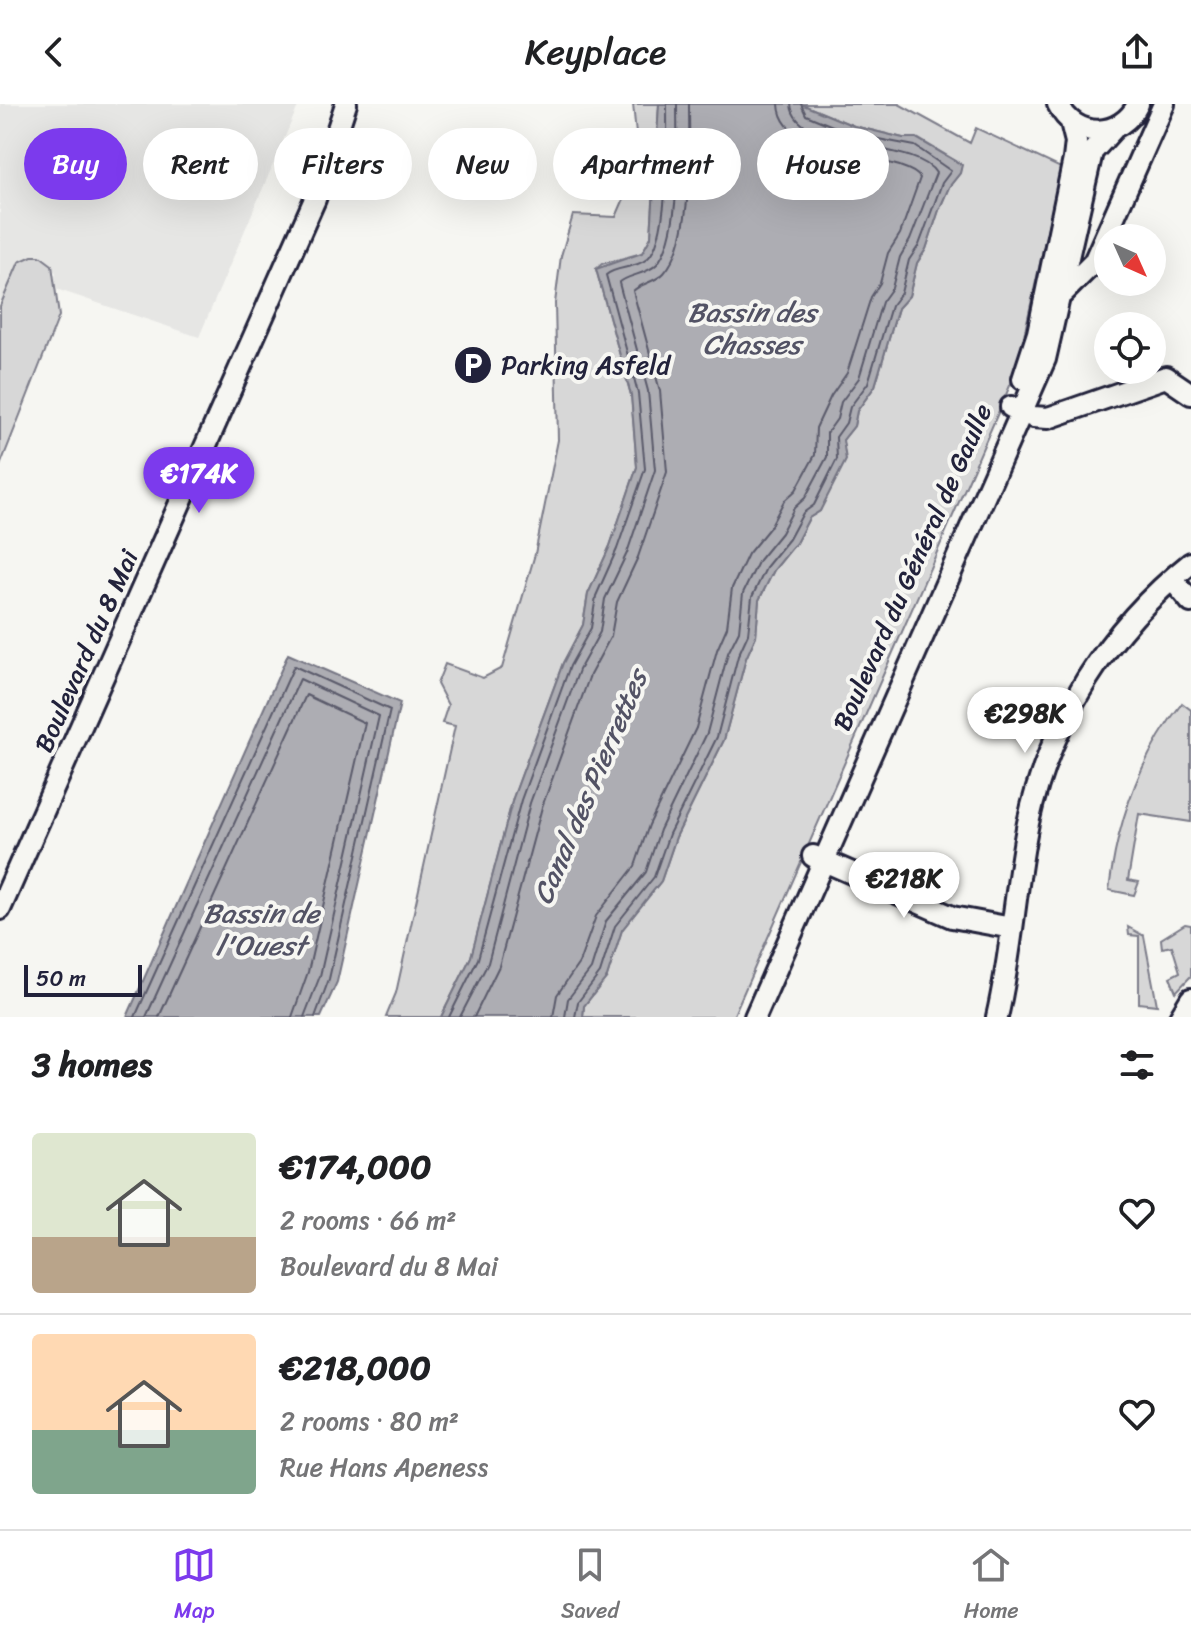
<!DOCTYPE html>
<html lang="en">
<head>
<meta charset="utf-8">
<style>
	:root { --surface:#fff; --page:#f2f2f2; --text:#202124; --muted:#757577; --line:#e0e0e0; --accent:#7c3aed }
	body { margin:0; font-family:Sriracha,sans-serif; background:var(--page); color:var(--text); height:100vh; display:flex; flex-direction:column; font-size:30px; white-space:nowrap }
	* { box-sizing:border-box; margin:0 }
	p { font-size:26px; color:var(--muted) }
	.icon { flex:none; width:44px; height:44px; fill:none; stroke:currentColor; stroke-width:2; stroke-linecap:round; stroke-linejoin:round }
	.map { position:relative; height:913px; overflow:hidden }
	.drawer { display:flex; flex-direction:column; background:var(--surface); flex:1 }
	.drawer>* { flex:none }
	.hud { position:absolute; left:24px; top:24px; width:1144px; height:72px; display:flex; gap:16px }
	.needle { width:52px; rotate:135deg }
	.tools { position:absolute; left:1094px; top:120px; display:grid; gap:16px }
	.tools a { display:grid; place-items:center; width:72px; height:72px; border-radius:50%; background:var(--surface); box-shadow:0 8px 32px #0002; font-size:40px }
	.scale { position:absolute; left:24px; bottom:20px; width:118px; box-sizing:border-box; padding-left:8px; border:4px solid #22223b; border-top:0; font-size:22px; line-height:28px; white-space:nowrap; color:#22223b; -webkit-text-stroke:6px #f6f6f2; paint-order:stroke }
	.price { position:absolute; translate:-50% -68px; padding:0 18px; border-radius:28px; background:#fff; color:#222; font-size:26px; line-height:52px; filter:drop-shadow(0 2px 4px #0008) }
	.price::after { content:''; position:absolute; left:50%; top:48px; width:24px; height:18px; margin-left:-12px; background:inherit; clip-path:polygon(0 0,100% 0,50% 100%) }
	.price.selected { background:var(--accent); color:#fff }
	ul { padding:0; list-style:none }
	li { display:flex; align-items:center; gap:24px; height:200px; padding:0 32px }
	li+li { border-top:2px solid var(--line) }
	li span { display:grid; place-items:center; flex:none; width:224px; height:160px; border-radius:8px; color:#555 }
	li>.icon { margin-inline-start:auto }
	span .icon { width:96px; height:96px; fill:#fffc; stroke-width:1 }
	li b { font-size:34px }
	h2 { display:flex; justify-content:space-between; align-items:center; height:96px; padding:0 32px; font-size:34px }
	.chip { padding:0 28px; border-radius:36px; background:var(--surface); box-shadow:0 8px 32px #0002; font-size:28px; line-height:72px }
	.chip.selected { background:var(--accent); color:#fff }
	header { display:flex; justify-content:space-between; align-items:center; height:104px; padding:0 32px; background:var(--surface); font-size:36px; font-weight:600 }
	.menu { display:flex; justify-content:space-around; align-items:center; height:112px; border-top:2px solid var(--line); background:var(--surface); font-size:22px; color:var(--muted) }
	.menu a { display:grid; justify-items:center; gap:4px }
	.menu .selected { color:var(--accent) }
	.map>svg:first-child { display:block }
	.built { fill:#e6e6e4 }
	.green { fill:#d7d7d7; stroke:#7c7c89; stroke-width:2 }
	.water { fill:#adadb3; stroke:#757583; stroke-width:2 }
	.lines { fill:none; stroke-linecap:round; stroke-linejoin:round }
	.shore { stroke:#5a5a6b; stroke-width:2 }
	.minor-casing { stroke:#22223b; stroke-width:26 }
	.minor { stroke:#f6f6f2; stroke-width:20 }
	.labels { text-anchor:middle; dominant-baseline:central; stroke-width:8; stroke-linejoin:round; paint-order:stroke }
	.poi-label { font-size:26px; fill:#22223b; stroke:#f6f6f2; text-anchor:start }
	.street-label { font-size:26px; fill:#22223b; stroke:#f6f6f2 }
	.water-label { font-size:28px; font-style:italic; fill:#535365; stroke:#f6f6f2 }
</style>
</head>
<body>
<header><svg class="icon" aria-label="back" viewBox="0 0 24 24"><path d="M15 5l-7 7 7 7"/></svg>Keyplace<svg class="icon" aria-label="share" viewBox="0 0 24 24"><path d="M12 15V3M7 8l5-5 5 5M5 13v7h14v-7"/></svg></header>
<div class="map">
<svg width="1191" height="913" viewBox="0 0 1191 913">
	<rect width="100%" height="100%" fill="#f6f6f2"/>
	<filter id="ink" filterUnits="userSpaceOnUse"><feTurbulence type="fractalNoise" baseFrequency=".0125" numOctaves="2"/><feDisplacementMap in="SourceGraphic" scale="16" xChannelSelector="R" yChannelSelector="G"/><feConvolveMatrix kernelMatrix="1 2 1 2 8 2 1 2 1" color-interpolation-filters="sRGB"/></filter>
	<g filter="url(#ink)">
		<path class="built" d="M0,0H299L199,233L53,184L56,169L47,156L0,202Z"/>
		<path class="green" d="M633,0H659L651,133L642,149L602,160L596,165L631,291L637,363L610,442L588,490L583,521L563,559L513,694L471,853L441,913H386L396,889L455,622L442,619L448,601L437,580L445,560L483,574L502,564L535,450L558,336L555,199L561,152L573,111L616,113L639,60Z
			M801,0H899L970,39L976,24L1061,64L1016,268L733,913H583L584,902L607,873L622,826L661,777L676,733L724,636L746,554L756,532L759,496L774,466L796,439L809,414L820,407L843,336L854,322L857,307L875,282L898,204L909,192L917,159L926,145L939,106L949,83L960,69L961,60L917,34H903L854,22Z
			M32,152H40L52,161L59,212L0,362V202L19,158Z
			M1182,599L1191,606V718L1139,710L1128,776L1139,778L1134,791L1109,786C1117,719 1140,653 1182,599Z
			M1185,820L1191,821V872L1176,888L1170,873L1180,868L1172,842L1162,844L1161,835Z
			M1128,823L1144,832L1157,901L1139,899V832L1129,831Z"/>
		<path class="water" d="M659,0H801L854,22L903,34H916L962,61L960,69L949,83L939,106L926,145L917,159L909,192L898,204L875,282L857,307L854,322L843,336L846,356L820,407L809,414L796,439L774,466L759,496L756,532L746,554L724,636L676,733L661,777L622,826L607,873L584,902L583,913H441L471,853L513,694L563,559L583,521L588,490L610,442L637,363L631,291L596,165L642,149L651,133Z
			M288,550L400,599L337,878L321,913H127Z"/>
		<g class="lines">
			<path class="shore" d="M135,913L294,562L390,606L329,875L315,913
				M146,913L300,575L379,612L320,872L304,913
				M159,913L306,591L365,619L308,868L292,913
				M449,913L478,855L521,696L570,562L591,524L596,492L617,445L645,365L638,289L606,171C616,162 635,165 647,155C670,136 667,31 667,0
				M460,913L488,859L530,699L579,566L600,528L605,495L627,449L655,366L648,287L619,179C628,170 647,171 657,160C682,129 677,40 677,0
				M474,913L499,862L542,703L590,571L611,532L617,498L638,453L667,368L660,287L633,187C641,179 656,178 664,169C694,136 689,43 689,0
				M553,913L557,891L579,859L596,812L635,762L649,721L696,624L717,546L727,523L732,484L748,450L770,423L784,397L796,386L815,351L816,324L831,292L847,269L871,193L880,179L888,149L900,130L920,74C906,49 781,58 779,0
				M565,913L568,895L591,865L606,817L646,768L660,726L707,629L728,549L739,527L743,489L759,456L781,429L794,404L805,394L827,353V329L837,315L841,298L859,274L882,198L892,184L900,153L910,136L936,69C916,36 794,48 791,0
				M575,913L578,898L600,869L615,822L654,773L669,730L717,633L738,552L748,530L752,493L767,462L789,435L803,409L814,401L837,355L836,333L846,319L850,303L868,279L891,202L901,189L909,156L919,141L942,79L951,67L915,42L852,30L806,11L801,0"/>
			<defs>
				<path id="minor" d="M1058,0C1075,36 1121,35 1138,0
					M1062,190L1094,158L1164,0
					M1023,275L1038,229L1074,55L1076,38L1071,18
					M1011,303L1033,313L1048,314L1166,273L1191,290
					M1172,475L1191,498
					M813,752L952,813L1012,824
					M0,805L315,95L346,0
					M755,913L1045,255L1092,48L1113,25
					M997,913C1012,849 1015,783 1028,719C1050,617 1109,524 1191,459
					M1180,913L1191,895"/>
			</defs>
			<use href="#minor" class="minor-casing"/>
			<use href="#minor" class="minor"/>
		</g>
	</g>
	<defs>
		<symbol id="parking-disc" viewBox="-11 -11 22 22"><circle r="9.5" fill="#22223b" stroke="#f6f6f2"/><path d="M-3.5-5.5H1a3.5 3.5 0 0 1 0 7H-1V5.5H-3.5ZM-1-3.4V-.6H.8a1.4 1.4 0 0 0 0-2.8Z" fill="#fff"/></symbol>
	</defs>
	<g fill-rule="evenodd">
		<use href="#parking-disc" x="451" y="239" width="44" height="44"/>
	</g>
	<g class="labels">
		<g class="poi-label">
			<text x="501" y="261">Parking Asfeld</text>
		</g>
		<g class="street-label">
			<text transform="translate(912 463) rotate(-66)">Boulevard du Général de Gaulle</text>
			<text transform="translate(86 547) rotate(-66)">Boulevard du 8 Mai</text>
		</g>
		<g class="water-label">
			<text x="752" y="208">Bassin des<tspan x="752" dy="32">Chasses</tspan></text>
			<text transform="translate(590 683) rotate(-67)">Canal des Pierrettes</text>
			<text x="261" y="809">Bassin de<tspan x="261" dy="32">l'Ouest</tspan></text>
		</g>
	</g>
</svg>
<div class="tools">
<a><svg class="needle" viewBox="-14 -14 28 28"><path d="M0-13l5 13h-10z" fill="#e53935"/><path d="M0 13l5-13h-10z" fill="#757577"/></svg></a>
<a><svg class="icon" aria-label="locate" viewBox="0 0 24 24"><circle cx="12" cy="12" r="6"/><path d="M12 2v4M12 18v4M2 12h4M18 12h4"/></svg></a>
</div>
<div class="scale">50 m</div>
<b class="price selected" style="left:199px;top:411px">€174K</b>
<b class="price" style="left:1025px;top:651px">€298K</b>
<b class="price" style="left:904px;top:816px">€218K</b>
<div class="hud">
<a class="chip selected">Buy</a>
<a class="chip">Rent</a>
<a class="chip">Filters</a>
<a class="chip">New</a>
<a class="chip">Apartment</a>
<a class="chip">House</a>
</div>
</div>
<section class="drawer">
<h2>3 homes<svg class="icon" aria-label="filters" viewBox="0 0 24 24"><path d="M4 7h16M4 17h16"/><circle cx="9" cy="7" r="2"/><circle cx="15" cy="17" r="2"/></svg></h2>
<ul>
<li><span style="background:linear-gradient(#dfe7d0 65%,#b9a48a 0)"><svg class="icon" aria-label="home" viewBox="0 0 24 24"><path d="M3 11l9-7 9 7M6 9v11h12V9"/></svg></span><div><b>€174,000</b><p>2 rooms · 66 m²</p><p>Boulevard du 8 Mai</p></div><svg class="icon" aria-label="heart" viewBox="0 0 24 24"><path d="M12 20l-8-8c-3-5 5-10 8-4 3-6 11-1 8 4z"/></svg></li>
<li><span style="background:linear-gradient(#ffd9b3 60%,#7fa58c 0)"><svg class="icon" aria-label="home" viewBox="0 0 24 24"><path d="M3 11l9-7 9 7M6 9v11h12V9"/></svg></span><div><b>€218,000</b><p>2 rooms · 80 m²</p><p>Rue Hans Apeness</p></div><svg class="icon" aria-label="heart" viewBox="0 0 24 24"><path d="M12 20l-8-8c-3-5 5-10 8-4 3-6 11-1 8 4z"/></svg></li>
</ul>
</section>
<nav class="menu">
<a class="selected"><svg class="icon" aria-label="map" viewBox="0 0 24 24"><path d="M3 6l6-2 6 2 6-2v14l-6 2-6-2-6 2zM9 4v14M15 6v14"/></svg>Map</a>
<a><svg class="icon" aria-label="saved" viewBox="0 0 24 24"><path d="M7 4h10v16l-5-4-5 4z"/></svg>Saved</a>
<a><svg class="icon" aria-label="home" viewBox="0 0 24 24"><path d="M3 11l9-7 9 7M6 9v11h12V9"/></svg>Home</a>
</nav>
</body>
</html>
